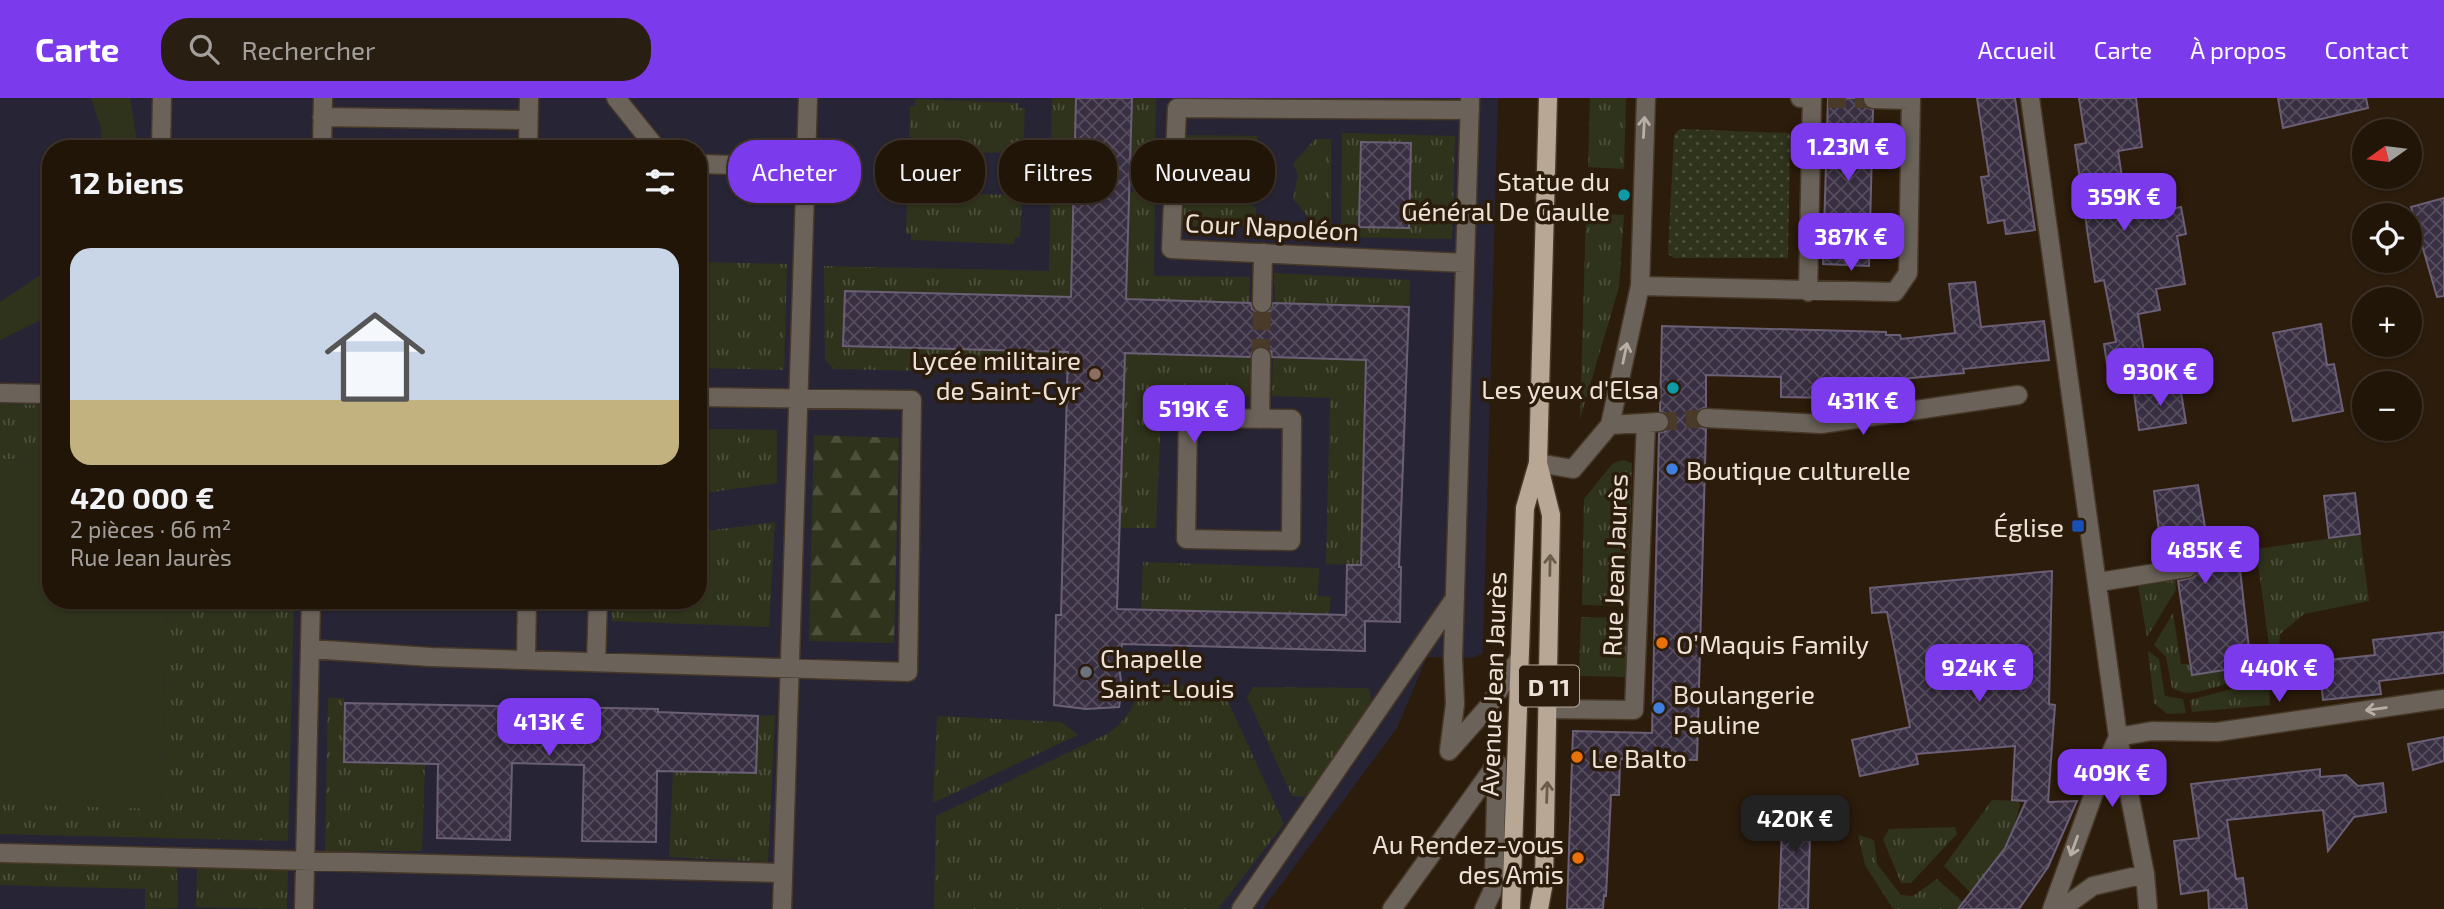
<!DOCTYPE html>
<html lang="fr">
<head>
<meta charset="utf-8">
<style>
	:root { --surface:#211508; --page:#291e12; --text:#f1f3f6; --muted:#a29f9c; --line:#3e3429; --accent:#7c3aed }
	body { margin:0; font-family:"Exo 2",sans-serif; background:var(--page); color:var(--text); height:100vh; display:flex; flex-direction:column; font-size:26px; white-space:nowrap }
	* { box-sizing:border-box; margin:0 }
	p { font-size:23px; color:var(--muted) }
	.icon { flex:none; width:38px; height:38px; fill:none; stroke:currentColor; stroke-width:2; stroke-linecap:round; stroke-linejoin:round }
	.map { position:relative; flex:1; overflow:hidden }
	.details { position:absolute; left:42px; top:42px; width:665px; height:469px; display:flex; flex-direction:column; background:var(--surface); border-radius:28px; box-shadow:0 2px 5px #0004,0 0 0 2px var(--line) }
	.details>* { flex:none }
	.guide { position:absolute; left:728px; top:42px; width:665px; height:63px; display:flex; gap:14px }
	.needle { width:46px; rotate:256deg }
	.fabs { position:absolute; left:2352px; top:21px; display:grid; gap:14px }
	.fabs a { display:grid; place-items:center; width:70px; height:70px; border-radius:50%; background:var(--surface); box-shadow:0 2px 5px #0004,0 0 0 2px var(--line); font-size:35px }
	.price { position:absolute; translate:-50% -60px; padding:0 16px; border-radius:14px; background:var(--accent); color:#fff; font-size:23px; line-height:46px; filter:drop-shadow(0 2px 4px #0008) }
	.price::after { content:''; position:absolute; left:50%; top:42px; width:21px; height:16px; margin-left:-10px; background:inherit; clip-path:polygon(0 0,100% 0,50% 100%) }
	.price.active { background:#222; color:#fff }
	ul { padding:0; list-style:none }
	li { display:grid; align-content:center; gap:14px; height:371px; padding:0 28px }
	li+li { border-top:2px solid var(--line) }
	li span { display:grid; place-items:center; height:217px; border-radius:21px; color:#555 }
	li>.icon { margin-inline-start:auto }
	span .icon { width:126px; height:126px; fill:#fffc; stroke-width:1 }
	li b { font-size:30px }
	h2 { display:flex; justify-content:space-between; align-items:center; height:84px; padding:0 28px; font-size:30px }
	.tag { padding:0 24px; border-radius:28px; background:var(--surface); box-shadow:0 2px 5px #0004,0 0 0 2px var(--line); font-size:24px; line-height:63px }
	.tag.active { background:var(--accent); color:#fff }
	header { display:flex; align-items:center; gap:42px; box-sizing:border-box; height:98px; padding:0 35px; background:var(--accent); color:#fff }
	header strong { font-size:33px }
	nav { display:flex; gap:38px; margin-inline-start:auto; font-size:24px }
	.search { width:490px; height:63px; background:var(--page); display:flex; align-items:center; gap:18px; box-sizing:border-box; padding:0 24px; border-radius:28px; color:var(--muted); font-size:26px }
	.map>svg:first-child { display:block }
	.education { fill:#272535; fill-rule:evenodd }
	.grass { fill:url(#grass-tufts); fill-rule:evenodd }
	.forest { fill:url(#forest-firs) }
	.park { fill:url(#park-dots) }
	.pitch { fill:#2f331b }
	.building { fill:url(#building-cross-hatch); stroke:#6b5f76; stroke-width:2; fill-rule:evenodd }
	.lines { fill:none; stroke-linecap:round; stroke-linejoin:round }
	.minor-tunnel { stroke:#493a2a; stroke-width:18; stroke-dasharray:18 9; stroke-linecap:butt }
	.minor-casing { stroke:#473828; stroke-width:21 }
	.major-casing { stroke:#473828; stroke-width:21 }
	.minor { stroke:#6b635a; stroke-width:18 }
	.major { stroke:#b7a794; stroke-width:18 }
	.oneway { stroke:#baafa6 }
	.oneway2 { stroke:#6b5b49 }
	.culture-dot { fill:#0f9aa8; stroke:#2c1c0b; stroke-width:2.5 }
	.education-dot { fill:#8d6e63; stroke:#2c1c0b; stroke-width:2.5 }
	.shop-dot { fill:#3f7fe0; stroke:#2c1c0b; stroke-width:2.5 }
	.transit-dot { fill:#1a4fb4; stroke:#2c1c0b; stroke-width:2.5 }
	.food-dot { fill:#e8710a; stroke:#2c1c0b; stroke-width:2.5 }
	.worship-dot { fill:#6b7280; stroke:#2c1c0b; stroke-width:2.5 }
	.labels { text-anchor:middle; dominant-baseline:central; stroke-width:7; stroke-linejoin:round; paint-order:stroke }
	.shield { fill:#2c1c0b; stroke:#b4a79a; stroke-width:2 }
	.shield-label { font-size:24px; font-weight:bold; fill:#eee2d8 }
	.poi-label { font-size:26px; fill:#eee2d8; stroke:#2c1c0b; text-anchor:end }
	.street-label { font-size:26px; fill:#eee2d8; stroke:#2c1c0b }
</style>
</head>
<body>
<header>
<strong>Carte</strong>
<div class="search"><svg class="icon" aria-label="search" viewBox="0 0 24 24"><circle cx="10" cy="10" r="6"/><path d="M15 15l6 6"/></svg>Rechercher</div>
<nav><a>Accueil</a><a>Carte</a><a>À propos</a><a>Contact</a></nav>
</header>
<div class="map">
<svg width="2444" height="811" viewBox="0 0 2444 811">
	<defs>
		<pattern id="grass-tufts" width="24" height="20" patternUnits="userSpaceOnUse" patternTransform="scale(1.75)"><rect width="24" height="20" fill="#2f331b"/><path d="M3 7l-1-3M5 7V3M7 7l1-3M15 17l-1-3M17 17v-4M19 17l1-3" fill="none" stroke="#4d503b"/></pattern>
		<pattern id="forest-firs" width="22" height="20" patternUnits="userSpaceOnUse" patternTransform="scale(1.75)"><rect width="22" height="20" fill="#2f331b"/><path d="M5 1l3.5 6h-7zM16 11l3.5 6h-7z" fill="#4d503b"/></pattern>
		<pattern id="park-dots" width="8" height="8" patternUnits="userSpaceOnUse" patternTransform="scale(1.75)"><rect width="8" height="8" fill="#2f331b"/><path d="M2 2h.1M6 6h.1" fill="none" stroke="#4d503b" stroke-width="1.8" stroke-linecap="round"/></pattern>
		<pattern id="building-cross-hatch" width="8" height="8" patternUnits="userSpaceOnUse" patternTransform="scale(1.75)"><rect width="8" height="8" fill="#392f43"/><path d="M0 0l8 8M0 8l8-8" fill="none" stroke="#564d5d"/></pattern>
	</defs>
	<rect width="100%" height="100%" fill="#2c1c0b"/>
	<path class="education" d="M0,0H1498L1483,555L1473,560L1427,559L1397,630L1263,811H0ZM51,51H698V502H51Z"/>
	<path class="grass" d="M1052,0H1076L1071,199L845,193L843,248L1068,254L1067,276L834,271L825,262L824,168L1049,173Z
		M1132,0H1156L1155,58H1130Z
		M1590,0H1626L1624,71L1588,69Z
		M915,1L1018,5L1019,10H1025L1023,50H1017V55L923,54L919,41L909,39L910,8H915Z
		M1342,35L1455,38L1452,141L1341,139ZM1361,44L1411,45L1409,130L1359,128Z
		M1181,37L1257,38L1256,58L1243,62L1235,77L1180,76Z
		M1315,41H1331V127L1316,128L1293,101L1298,77L1293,66Z
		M348,43L512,47V51H347Z
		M1179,85L1238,88L1247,105L1256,110L1255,128H1179Z
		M1129,94H1155L1154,178L1250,179L1249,205L1126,201Z
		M924,95L1017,97V103H1022L1020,139H1015L1014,146L911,142V136H906L907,107L921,104Z
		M1586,115L1624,117L1619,189L1580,321Z
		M698,164L787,166L784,272L698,270Z
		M1274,175L1410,182L1409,209L1275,205Z
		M1125,255L1252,259V298L1162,295L1156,430H1120Z
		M1273,259L1366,262L1361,467L1326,466L1330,300L1272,298Z
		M0,306L51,307V362L0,361Z
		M698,331L777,332V385L698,396Z
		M1624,362L1632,365L1628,508L1582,507L1584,401L1613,365Z
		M775,424L769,529L611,523L612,502H698V434Z
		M2360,436L2369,503L2304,516L2280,536L2279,552L2272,569L2256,451Z
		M1143,464L1319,470L1318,498L1331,499L1329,516L1141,512Z
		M2175,482L2176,492L2147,539L2138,488Z
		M167,502H294L288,743L0,736V706L161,710Z
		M2173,515L2181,566H2269C2259,577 2205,594 2188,595C2183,595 2177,592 2172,590L2166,559L2154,547Z
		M1581,519L1628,520L1626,579L1579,578Z
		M2148,553L2159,561L2165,598L2183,601L2186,615L2167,616L2154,605Z
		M2269,581L2270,607L2192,614L2190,602Z
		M1139,586L1221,588L1284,726L1218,811H934L936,718L1109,635C1128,620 1135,609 1139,586Z
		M1253,589L1368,590L1373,606L1308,699L1292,698L1247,599Z
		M328,600H344V663L425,666L422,753H325Z
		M775,617L768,764L669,759L673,673L756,675L758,618Z
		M937,618L1061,624L1078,637L933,705Z
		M1992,702L2020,703C2016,740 1993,766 1971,795L1944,768Z
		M1955,729L1957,736L1911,785H1901L1883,741L1889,731Z
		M1858,737L1874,742L1877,766L1901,797L1913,798L1937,781L1963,804L1956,811H1893L1865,767Z
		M0,764L177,768L178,810L145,811V791L0,787Z
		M197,770L288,772L287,811L196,809Z"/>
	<path class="forest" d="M814,337L899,340L894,545L809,543Z"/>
	<path class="park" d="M1680,31L1790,35L1788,160H1674L1668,156L1674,37Z"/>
	<path class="pitch" d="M91,0H130L138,51H102L101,30Z
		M51,170V217L0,242V204Z
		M0,361L51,362V502H167L161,711L0,706Z"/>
	<path class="building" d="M1076,0H1132L1126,201L1251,205L1252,211L1261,216L1268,215L1273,205L1409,209L1399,469H1401L1400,524L1365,523V553L1122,546L1121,552L1117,553L1122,591L1119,609L1086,611L1054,607L1056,517H1061L1068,254L843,248L845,193L1071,199ZM1262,248L1271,253L1272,259L1366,262L1361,467H1347L1346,517L1117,511L1125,255L1250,259L1255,249Z
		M1828,0H1862L1863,7L1873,12L1869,168L1823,166Z
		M1977,0H2015L2035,132L2006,136L2004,122L1988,125L1981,79L1989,78Z
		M2079,0H2136L2142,49L2118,53L2128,120L2181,109L2186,136L2177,138L2185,186L2156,191L2160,212L2138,216L2148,280L2110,286L2104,246L2116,244L2104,182L2095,184L2088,138L2075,47L2086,45Z
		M2278,0H2366L2368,10L2283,30Z
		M1361,44L1411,45L1409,130L1359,129Z
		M2444,100V198L2437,199L2411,109Z
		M1975,184L1981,229L2044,223L2049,262L1963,271L1964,275L1828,288L1830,300L1781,299V279L1706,277V309L1697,313L1695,320L1699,329L1706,331L1697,662L1620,661L1619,697H1611L1606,798L1604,797L1603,811H1567L1573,633L1652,635L1659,335L1666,333L1670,324L1668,317L1660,313L1662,228L1886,234V237H1900L1901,241L1955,235L1949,186Z
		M2321,226L2327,267L2334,266L2343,313L2293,323L2273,235Z
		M2180,288L2186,325L2139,332L2134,295Z
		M2198,387L2210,459L2238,454L2251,568L2192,577L2178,483L2194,479L2198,468L2190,459L2174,461L2170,439L2160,441L2154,393Z
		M2355,395L2360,436L2329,440L2324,398Z
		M2052,473L2049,606L2055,607L2048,704L2077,703L2048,769L2019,811H1958L2005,750L2026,703L2012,702L2015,648L1916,656L1918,666L1860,678L1852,642L1910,629L1887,514L1872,515L1870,490Z
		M2444,534V575L2379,583L2381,596L2323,602L2319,563L2375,557L2373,542Z
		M345,605L658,611V614L758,618L756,675L657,673L656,744L582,743L584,667L512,665L510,742L437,740L438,666L344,664Z
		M2444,639V663L2413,672L2408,646Z
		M2320,671V679L2346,677L2358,688L2383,685L2386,714L2354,719L2328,753L2323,712L2227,722L2236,781L2243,780L2247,811H2209L2208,792L2181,796L2174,743L2199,740L2191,686Z
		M1783,702H1811L1808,811H1779Z"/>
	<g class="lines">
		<path class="minor-tunnel" d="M1828,1H1873
			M1261,259L1262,205
			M1659,324L1706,320"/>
		<defs>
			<path id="minor" d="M616,0L657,51
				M1800,0H1812L1808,194
				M2030,0L2118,639L2145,776L2148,811
				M1873,1L1911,2
				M322,19L528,22
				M161,50L181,51
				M161,51L162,0
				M322,51L323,0
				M528,51L529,0
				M698,66L807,69
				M1465,165L1171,151L1177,10L1470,12
				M1640,188L1895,194L1908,175L1911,0
				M1262,205L1263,155
				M0,295L51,296
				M1188,320L1292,321L1291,443L1186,441Z
				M1706,320L1821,326L2018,297
				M1260,321L1261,259
				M1610,327L1659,324
				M1538,365L1573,371L1610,327L1640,188L1646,0
				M2099,484L2187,470
				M310,551L431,559L908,574L912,302L698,299
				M526,560L527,502
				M596,563L598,502
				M1549,611L1634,612L1646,325
				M2118,639L2152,633L2217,634L2444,601
				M1449,653L1455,606L1453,560L1470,2
				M1449,653L1488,609L1519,561
				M0,755L782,775
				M304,811L311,502
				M782,811L808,0
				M1241,811L1455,500
				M1392,811L1497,665L1494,778L1492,794L1484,811
				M2052,811L2098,684L2118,639
				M2061,811L2093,788L2145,776"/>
			<path id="major" d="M1538,365L1551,417L1544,784L1539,811
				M1511,811L1525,410L1538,365L1548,0"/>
		</defs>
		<use href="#minor" class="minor-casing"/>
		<use href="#major" class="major-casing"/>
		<use href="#minor" class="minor"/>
		<use href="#major" class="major"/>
	</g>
	<defs><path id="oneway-shaft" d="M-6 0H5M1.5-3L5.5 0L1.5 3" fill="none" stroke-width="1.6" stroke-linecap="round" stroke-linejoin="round" transform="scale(1.75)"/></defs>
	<g class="oneway">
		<use href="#oneway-shaft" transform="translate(1644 29) rotate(-87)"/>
		<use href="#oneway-shaft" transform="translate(1625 255) rotate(-78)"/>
		<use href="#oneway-shaft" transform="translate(2376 611) rotate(172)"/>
		<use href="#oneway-shaft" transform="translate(2074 748) rotate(110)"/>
	</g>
	<g class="oneway2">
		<use href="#oneway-shaft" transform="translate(1550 467) rotate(-89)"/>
		<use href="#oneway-shaft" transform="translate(1547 694) rotate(-88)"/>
	</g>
	<g class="culture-dot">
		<circle cx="1624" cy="97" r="7"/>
		<circle cx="1673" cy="290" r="7"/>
	</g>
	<circle class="education-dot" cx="1095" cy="276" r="7"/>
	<g class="shop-dot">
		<circle cx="1672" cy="371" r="7"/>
		<circle cx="1659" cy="610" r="7"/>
	</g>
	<rect class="transit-dot" x="2071" y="421" width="14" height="14" rx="3.5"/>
	<g class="food-dot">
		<circle cx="1662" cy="545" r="7"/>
		<circle cx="1577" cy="659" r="7"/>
		<circle cx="1578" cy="760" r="7"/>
	</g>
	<circle class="worship-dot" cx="1086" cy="574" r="7"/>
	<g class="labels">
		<rect class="shield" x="1519" y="567.5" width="60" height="41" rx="5"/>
		<g class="shield-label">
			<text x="1549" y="588">D 11</text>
		</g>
		<g class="poi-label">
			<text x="1610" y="82">Statue du<tspan x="1610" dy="30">Général De Gaulle</tspan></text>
			<text x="1081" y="261">Lycée militaire<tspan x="1081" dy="30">de Saint-Cyr</tspan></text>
			<text x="1659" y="290">Les yeux d'Elsa</text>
			<text x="1686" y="371" text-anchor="start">Boutique culturelle</text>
			<text x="2064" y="428">Église</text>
			<text x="1676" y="545" text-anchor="start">O’Maquis Family</text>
			<text x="1100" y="559" text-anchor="start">Chapelle<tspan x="1100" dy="30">Saint-Louis</tspan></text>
			<text x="1673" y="595" text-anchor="start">Boulangerie<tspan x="1673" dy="30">Pauline</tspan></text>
			<text x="1591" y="659" text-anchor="start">Le Balto</text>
			<text x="1564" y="745">Au Rendez-vous<tspan x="1564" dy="30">des Amis</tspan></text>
		</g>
		<g class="street-label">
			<text transform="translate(1272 128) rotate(3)">Cour Napoléon</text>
			<text transform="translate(1614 467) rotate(-88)">Rue Jean Jaurès</text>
			<text transform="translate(1492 586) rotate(-88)">Avenue Jean Jaurès</text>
		</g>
	</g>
</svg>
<div class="fabs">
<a><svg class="needle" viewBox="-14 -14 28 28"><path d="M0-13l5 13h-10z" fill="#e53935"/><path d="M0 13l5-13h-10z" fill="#a29f9c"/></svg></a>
<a><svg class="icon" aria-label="locate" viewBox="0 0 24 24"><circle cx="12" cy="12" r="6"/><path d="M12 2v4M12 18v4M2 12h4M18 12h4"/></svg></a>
<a>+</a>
<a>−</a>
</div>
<b class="price" style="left:1848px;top:85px">1.23M €</b>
<b class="price" style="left:2124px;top:135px">359K €</b>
<b class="price" style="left:1851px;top:175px">387K €</b>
<b class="price" style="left:2160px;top:310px">930K €</b>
<b class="price" style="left:1863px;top:339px">431K €</b>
<b class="price" style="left:1194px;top:347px">519K €</b>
<b class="price" style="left:2205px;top:488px">485K €</b>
<b class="price" style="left:1979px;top:606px">924K €</b>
<b class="price" style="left:2279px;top:606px">440K €</b>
<b class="price" style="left:549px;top:660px">413K €</b>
<b class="price" style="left:2112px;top:711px">409K €</b>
<b class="price active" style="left:1795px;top:757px">420K €</b>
<div class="guide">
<a class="tag active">Acheter</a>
<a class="tag">Louer</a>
<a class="tag">Filtres</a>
<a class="tag">Nouveau</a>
</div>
<section class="details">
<h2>12 biens<svg class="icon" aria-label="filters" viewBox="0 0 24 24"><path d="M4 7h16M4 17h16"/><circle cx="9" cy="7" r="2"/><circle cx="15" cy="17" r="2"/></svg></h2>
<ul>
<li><span style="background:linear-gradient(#c9d6e8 70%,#c2b280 0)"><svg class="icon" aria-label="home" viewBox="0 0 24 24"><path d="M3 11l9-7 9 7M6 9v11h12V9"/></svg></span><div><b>420 000 €</b><p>2 pièces · 66 m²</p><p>Rue Jean Jaurès</p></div></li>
</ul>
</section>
</div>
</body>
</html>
